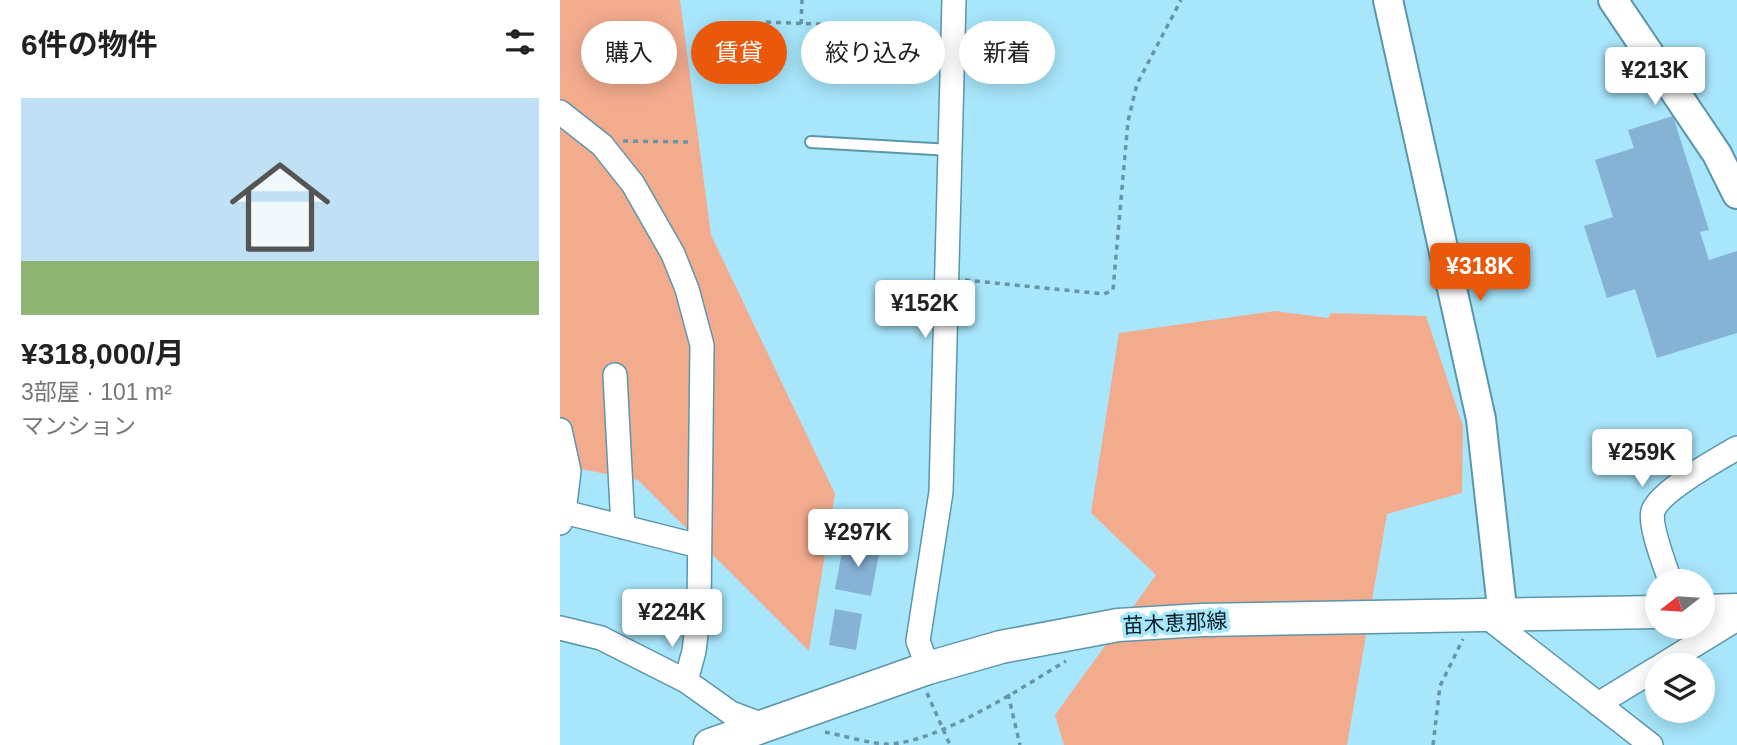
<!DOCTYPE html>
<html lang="ja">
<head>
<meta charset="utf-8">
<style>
	:root { --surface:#fff; --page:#f2f2f2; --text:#222; --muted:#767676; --accent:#ea580c }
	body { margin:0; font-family:Arial,"Noto Sans JP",sans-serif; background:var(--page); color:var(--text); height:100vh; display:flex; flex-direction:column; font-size:26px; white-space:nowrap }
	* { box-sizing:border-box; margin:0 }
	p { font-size:23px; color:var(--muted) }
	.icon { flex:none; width:38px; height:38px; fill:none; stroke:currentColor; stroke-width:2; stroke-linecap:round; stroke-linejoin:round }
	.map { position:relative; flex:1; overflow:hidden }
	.details { display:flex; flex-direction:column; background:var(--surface); width:560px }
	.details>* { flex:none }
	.banner { position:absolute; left:21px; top:21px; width:665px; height:63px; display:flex; gap:14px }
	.needle { width:46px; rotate:253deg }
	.fabs { position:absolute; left:1085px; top:569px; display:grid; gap:14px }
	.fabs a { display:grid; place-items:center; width:70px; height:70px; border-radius:50%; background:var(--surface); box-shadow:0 4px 18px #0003; font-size:35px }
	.price { position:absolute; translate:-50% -60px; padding:0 16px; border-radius:7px; background:#fff; color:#222; font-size:23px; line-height:46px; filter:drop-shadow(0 2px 4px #0008) }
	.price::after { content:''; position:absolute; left:50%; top:42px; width:21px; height:16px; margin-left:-10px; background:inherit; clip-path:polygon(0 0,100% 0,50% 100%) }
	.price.active { background:var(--accent); color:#fff }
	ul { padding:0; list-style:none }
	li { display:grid; align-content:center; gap:14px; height:371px; padding:0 21px }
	li span { display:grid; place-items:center; height:217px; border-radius:0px; color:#555 }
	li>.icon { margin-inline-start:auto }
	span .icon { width:126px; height:126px; fill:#fffc; stroke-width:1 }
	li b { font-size:30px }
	h2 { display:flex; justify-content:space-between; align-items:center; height:84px; padding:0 21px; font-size:30px }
	.pill { padding:0 24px; border-radius:32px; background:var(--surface); box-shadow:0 4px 18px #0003; font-size:24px; line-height:63px }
	.pill.active { background:var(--accent); color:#fff }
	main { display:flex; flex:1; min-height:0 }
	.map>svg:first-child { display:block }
	.green { fill:#f3ab8e }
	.building { fill:#86b2d5 }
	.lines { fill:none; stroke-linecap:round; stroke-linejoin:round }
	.service-casing { stroke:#5b96ab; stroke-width:14 }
	.minor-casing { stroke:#5b96ab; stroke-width:26 }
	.tertiary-casing { stroke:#5b96ab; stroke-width:32 }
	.secondary-casing { stroke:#5b96ab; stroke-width:35 }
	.path { stroke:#6695a5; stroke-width:3.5; stroke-dasharray:5 5; stroke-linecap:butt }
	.service { stroke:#fff; stroke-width:10 }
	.minor { stroke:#fff; stroke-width:23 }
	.tertiary { stroke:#fff; stroke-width:28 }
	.secondary { stroke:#fff; stroke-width:32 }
	.labels { text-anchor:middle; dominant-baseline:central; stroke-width:7; stroke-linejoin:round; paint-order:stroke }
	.street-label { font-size:21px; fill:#051e26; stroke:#a8e6fc }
</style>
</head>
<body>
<main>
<section class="details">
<h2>6件の物件<svg class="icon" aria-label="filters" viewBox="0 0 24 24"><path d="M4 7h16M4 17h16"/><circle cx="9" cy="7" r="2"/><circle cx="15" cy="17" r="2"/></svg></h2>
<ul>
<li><span style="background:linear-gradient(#bfe0f5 75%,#8fb573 0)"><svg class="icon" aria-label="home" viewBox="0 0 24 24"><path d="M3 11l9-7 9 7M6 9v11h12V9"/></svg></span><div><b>¥318,000/月</b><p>3部屋 · 101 m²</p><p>マンション</p></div></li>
</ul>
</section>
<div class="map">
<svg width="1177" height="745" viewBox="0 0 1177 745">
	<rect width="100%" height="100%" fill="#a8e6fc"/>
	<path class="green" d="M0,0H120L151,235L275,494L249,651L78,480L0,465Z
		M715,311L768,318L771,313L866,316L903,426L902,493L827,514L787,745H504L495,715L596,575L531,513L559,333Z"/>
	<path class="building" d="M1113,116L1149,230L1140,232L1149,260L1177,251V333L1097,358L1075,289L1047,298L1024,226L1053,217L1035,160L1074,148L1068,130Z
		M284,542L320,549L311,596L275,589Z
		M275,609L302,614L296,650L269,645Z"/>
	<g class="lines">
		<defs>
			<path id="service" d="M251,142L391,150"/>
			<path id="minor" d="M0,112L42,145L73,184L113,254L127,289L142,345L139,609L134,651L126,681
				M55,375L63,527
				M0,430L9,471L4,512
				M0,523L4,512L139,546
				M1110,581C1105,565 1089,526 1093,511C1100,491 1158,459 1177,448
				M927,617L1091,745
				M0,628L41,638L126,681L171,713L206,726
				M1102,665L1177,619
				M368,668L358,641L381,492L394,0
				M1038,704L1097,668"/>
			<path id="tertiary" d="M828,0L921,419L943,617
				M1053,0L1157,154L1177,194"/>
			<path id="secondary" d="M1143,611L1177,610
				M150,745L368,668L441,647L558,625L642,620L1097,612"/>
		</defs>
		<use href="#service" class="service-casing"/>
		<use href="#minor" class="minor-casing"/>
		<use href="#tertiary" class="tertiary-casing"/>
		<use href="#secondary" class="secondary-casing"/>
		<path class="path" d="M206,22L375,29
			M241,24L242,0
			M63,141L128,142
			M405,280L544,294L553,290L568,121L577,84L621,0
			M367,693L390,745
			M448,694L460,745
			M265,732C281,735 315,745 329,744C379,742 463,687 506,661
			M873,745L880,686L903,639"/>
		<use href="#service" class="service"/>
		<use href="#minor" class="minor"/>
		<use href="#tertiary" class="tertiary"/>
		<use href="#secondary" class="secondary"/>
	</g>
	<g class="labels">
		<g class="street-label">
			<text transform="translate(615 623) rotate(-3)">苗木恵那線</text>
		</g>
	</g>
</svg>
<div class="fabs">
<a><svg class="needle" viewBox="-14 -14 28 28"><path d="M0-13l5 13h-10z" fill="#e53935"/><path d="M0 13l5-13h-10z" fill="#767676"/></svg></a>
<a><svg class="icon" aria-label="layers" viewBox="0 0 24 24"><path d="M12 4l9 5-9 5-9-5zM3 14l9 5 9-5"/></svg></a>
</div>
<b class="price" style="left:1095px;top:107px">¥213K</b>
<b class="price active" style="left:920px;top:303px">¥318K</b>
<b class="price" style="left:365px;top:340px">¥152K</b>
<b class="price" style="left:1082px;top:489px">¥259K</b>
<b class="price" style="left:298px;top:569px">¥297K</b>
<b class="price" style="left:112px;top:649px">¥224K</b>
<div class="banner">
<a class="pill">購入</a>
<a class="pill active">賃貸</a>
<a class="pill">絞り込み</a>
<a class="pill">新着</a>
</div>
</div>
</main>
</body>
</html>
